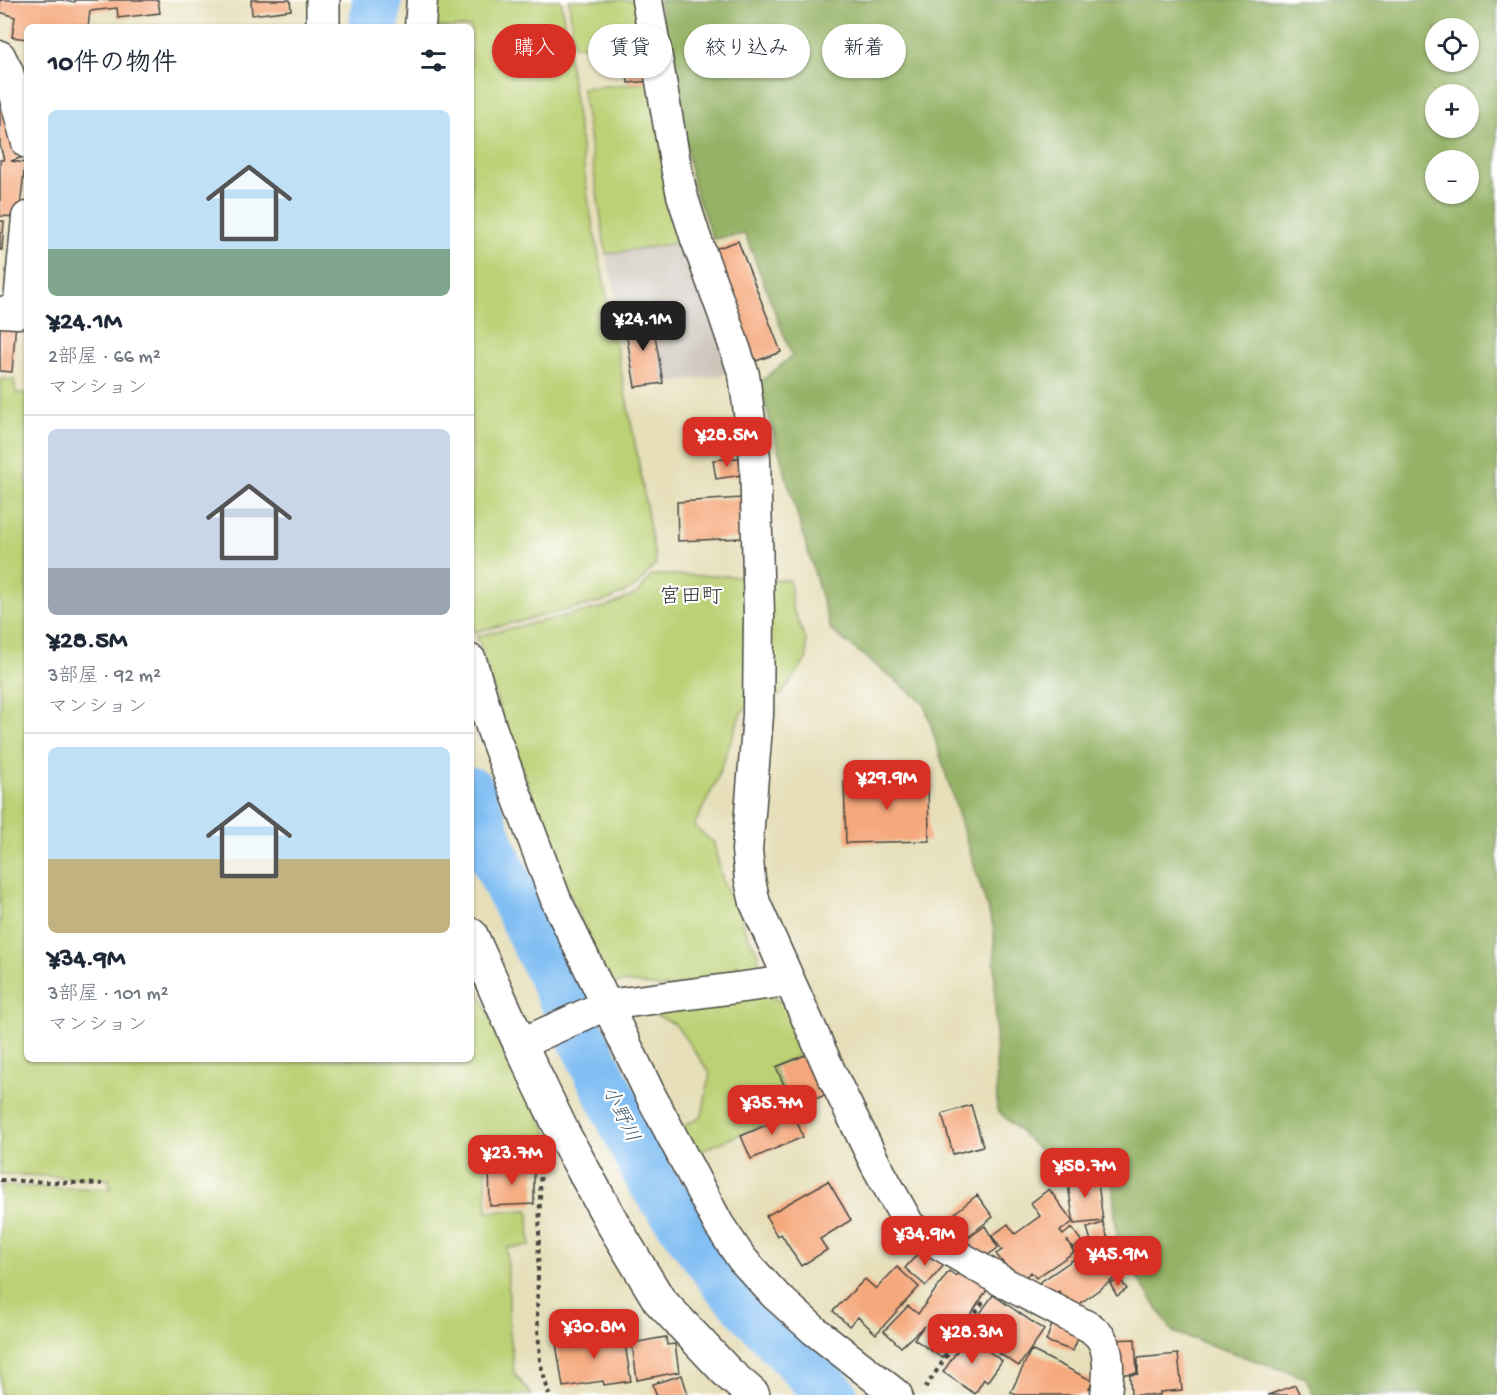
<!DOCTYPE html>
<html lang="ja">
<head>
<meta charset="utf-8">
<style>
	:root { --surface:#fff; --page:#f6f6f7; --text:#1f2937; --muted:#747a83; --line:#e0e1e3; --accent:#d93025 }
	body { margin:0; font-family:"Gochi Hand","Klee One",sans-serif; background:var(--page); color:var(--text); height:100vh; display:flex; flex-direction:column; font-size:22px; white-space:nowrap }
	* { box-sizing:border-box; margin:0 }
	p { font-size:20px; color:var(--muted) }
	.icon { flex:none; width:33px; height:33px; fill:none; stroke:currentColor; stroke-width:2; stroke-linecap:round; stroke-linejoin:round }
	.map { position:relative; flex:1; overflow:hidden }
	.details { position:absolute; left:24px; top:24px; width:450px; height:1038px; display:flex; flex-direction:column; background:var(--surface); border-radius:9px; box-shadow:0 2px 4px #0004 }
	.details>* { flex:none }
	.hud { position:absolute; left:492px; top:24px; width:570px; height:54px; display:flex; gap:12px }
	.fabs { position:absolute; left:1425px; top:18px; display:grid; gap:12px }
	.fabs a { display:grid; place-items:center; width:54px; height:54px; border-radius:50%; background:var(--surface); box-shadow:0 2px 4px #0004; font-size:30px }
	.price { position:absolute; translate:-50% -51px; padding:0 14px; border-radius:12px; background:var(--accent); color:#fff; font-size:20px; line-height:39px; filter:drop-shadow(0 2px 3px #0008) }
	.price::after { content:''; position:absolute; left:50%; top:36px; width:18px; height:14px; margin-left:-9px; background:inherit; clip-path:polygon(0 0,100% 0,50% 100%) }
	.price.active { background:#222; color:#fff }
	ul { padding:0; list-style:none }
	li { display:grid; align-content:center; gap:12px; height:318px; padding:0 24px }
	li+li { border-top:2px solid var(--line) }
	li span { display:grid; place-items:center; height:186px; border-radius:9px; color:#555 }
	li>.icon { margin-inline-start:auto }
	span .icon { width:108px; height:108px; fill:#fffc; stroke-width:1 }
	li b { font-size:26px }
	h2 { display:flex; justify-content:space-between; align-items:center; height:72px; padding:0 24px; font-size:26px }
	.pill { padding:0 21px; border-radius:27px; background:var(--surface); box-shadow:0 2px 4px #0004; font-size:21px; line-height:54px }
	.pill.active { background:var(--accent); color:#fff }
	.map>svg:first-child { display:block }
	.industrial { fill:#cbc3b8 }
	.green { fill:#bcd074; stroke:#747e50; stroke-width:1.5 }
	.forest { fill:#95b266; stroke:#606e48; stroke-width:1.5; fill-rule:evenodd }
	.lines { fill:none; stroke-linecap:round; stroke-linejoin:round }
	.river { stroke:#7fbdf3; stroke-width:50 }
	.building { fill:#f5a87b }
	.minor-casing { stroke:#474640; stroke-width:33 }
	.tertiary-casing { stroke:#474640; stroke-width:36 }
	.path { stroke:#474640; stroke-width:4; stroke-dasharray:4.5 4.5; stroke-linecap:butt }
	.minor { stroke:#fff; stroke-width:30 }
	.tertiary { stroke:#fff; stroke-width:33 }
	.labels { text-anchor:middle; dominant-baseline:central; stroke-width:4.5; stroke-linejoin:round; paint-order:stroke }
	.water-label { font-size:20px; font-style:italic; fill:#485e71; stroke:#fff }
	.quarter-label { font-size:21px; fill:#2b2b2b; stroke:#fff }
</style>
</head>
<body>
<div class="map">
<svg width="1497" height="1395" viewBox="0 0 1497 1395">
	<rect width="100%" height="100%" fill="#fff"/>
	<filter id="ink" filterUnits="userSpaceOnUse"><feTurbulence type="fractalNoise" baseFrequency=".0167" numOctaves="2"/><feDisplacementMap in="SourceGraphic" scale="12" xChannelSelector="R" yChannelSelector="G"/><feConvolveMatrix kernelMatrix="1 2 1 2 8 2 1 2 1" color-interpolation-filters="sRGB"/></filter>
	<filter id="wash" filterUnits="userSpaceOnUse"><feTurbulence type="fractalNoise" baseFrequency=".008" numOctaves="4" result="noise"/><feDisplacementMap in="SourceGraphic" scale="24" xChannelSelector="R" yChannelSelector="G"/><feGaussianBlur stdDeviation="1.35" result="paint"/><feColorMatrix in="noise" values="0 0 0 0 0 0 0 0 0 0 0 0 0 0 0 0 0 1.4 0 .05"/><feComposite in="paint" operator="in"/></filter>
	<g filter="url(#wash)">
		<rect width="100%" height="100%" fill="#e6dfba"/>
		<path class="industrial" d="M690,241L735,373L633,388L622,320L606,254Z"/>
		<path class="green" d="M436,0H561L589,205L639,464L656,564L634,588L609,600L474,632L471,619V27H435Z
			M569,0H638L647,42L574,46Z
			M656,82L690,241L606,254L582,88Z
			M0,379L14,380L16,393H27V1059H471V976L551,1141L485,1144L487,1212L529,1210L530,1246L507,1248L510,1333L514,1373L532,1395H0V1186L110,1189L109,1179L0,1174Z
			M652,575L750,576L751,704L741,713L716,782L694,826L714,843L724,886L741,911L742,924L758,954L759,964L747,977L725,980L719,974C706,983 679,987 663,987C646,987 627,978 611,985L568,891L502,715L477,636L609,606L638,593Z
			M766,580H790L792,607L806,640L807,658L782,694L769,699Z
			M767,995L791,1007L811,1050L773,1067L794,1111L694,1154L680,1128L702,1116L710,1073L675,1024L644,1010Z"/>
		<path class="forest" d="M659,0H1497V1395H1313L1306,1378L1173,1332L1118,1248L1110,1158L1049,1159L997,1110L994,930L924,703L831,630L759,383L792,356L745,234L713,239L694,188ZM1436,28H1468V62H1436ZM1436,94H1468V128H1436ZM1436,160H1468V194H1436Z"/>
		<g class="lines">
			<path class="river" d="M374,27L377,0
				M471,792L495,858L651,1180L726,1283L810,1373L833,1395"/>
		</g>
		<g id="blocks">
			<path class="building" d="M0,0H62L75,2V0H158L160,13L118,18L117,8L90,11L88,27H27V39L12,37L15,17L0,12Z
				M251,0H290L291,10L252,15Z
				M648,44L652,81L628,83L626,46Z
				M0,82L26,156L11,161L25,163L19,217L0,216V160H4L0,145Z
				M0,221H4L2,250H0Z
				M738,241L781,352L756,361L715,249Z
				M652,317L663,383L635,387L624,320Z
				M0,320L16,322L12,372L0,371Z
				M739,458L741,475L716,479L713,460Z
				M742,498L743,538L678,541L677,502Z
				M928,780L929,841L846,843L844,781Z
				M808,1054L825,1095L794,1108L776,1067Z
				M971,1105L983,1146L953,1154L942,1114Z
				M794,1113L803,1137L751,1159L741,1136Z
				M534,1167V1204L490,1206L489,1168Z
				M1097,1175L1103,1221L1074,1224L1067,1178Z
				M828,1181L851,1220L820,1239L827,1250L801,1266L781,1234L777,1236L766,1216Z
				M1049,1189L1073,1222L1060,1231L1063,1235L1072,1228L1082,1242L1073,1248L1067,1240L1074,1252L1036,1278L1031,1272L1020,1281L1011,1268L1008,1269L996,1254L1002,1250L992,1236L1008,1224L1015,1234L1040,1216L1031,1203Z
				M977,1195L993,1217L962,1241L945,1221Z
				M1103,1223L1108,1239L1092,1244L1087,1228Z
				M985,1226L998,1248L978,1262L963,1242Z
				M1107,1242L1126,1270L1071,1310L1059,1291L1045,1300L1036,1285L1093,1246L1095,1249Z
				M923,1248L944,1265L926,1286L905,1268Z
				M897,1267L919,1287L876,1334L858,1317L849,1326L833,1311L865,1279L876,1289Z
				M962,1268L989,1287L942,1358L914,1339L924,1326L901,1347L884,1331L908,1306L918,1314L949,1271L956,1276Z
				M1120,1279L1127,1289L1117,1296L1110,1284Z
				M993,1295L1044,1330L1019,1366L966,1333Z
				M1054,1319L1081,1330L1073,1351L1046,1341Z
				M623,1332L631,1381L604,1385L603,1381L563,1387L556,1343Z
				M967,1336L1002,1361L987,1382L984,1379L975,1394L943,1372Z
				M666,1337L667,1345L675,1344L679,1372L637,1380L632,1343Z
				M1135,1339L1137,1373L1114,1375L1111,1340Z
				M1031,1350L1093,1381L1089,1388L1099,1393V1395H1016L1011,1392Z
				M1178,1354L1182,1390L1160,1392V1395H1131L1130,1375L1138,1374V1358Z
				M682,1375L688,1395H656L653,1384Z
				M1295,1385L1300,1395H1268Z"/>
		</g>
	</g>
	<g filter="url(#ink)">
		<use href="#blocks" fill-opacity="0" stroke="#474640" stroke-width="1.5"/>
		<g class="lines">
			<defs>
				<path id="minor" d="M647,0L675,162L682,195L696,239L722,310L744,375L755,458L759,615L758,715L747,850L750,880L755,903L831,1073L876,1165L910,1226L927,1237L1005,1283L1091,1328C1094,1331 1099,1335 1101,1338C1111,1354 1108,1377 1106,1395
					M420,27L422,0
					M0,56L8,72L27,143
					M0,312L18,313L27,217
					M471,660L492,730L556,900L652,1098L719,1225L742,1259L775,1295L815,1331L897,1395
					M520,1044L606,1005L789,981"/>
				<path id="tertiary" d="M323,27V0
					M471,935L520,1044L564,1135L613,1224L659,1300L729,1374L753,1395"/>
			</defs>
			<use href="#minor" class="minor-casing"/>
			<use href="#tertiary" class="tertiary-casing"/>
			<path class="path" d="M542,1160H541L537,1311L540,1361L549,1395
				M0,1180L102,1184
				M925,1388L983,1302"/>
			<use href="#minor" class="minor"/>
			<use href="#tertiary" class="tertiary"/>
		</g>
	</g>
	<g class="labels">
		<g class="water-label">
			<text transform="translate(619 1115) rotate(64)">小野川</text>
		</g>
		<g class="quarter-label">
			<text x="691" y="598">宮田町</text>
		</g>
	</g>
</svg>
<div class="fabs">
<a><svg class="icon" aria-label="locate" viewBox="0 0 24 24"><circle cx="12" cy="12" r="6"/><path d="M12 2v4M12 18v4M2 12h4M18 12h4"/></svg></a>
<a>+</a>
<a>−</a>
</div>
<b class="price active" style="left:643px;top:352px">¥24.1M</b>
<b class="price" style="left:727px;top:468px">¥28.5M</b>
<b class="price" style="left:887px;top:811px">¥29.9M</b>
<b class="price" style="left:772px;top:1136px">¥35.7M</b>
<b class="price" style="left:512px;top:1186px">¥23.7M</b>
<b class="price" style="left:1085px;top:1199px">¥58.7M</b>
<b class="price" style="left:925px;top:1267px">¥34.9M</b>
<b class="price" style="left:1118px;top:1287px">¥45.9M</b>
<b class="price" style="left:594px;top:1360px">¥30.8M</b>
<b class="price" style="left:972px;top:1365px">¥28.3M</b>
<div class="hud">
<a class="pill active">購入</a>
<a class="pill">賃貸</a>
<a class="pill">絞り込み</a>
<a class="pill">新着</a>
</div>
<section class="details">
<h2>10件の物件<svg class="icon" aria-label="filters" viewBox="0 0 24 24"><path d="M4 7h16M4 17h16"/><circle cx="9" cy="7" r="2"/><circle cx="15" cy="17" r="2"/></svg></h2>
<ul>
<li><span style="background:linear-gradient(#bfe0f5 75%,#7fa58c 0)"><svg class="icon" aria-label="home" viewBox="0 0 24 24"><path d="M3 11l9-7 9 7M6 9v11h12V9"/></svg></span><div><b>¥24.1M</b><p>2部屋 · 66 m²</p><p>マンション</p></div></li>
<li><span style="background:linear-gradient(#c9d6e8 75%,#9aa5b1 0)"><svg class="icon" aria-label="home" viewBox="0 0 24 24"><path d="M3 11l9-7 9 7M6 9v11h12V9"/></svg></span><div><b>¥28.5M</b><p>3部屋 · 92 m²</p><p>マンション</p></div></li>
<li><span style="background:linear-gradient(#bfe0f5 60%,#c2b280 0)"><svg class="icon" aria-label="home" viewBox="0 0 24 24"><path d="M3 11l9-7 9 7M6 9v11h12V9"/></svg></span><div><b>¥34.9M</b><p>3部屋 · 101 m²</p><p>マンション</p></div></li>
</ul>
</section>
</div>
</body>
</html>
